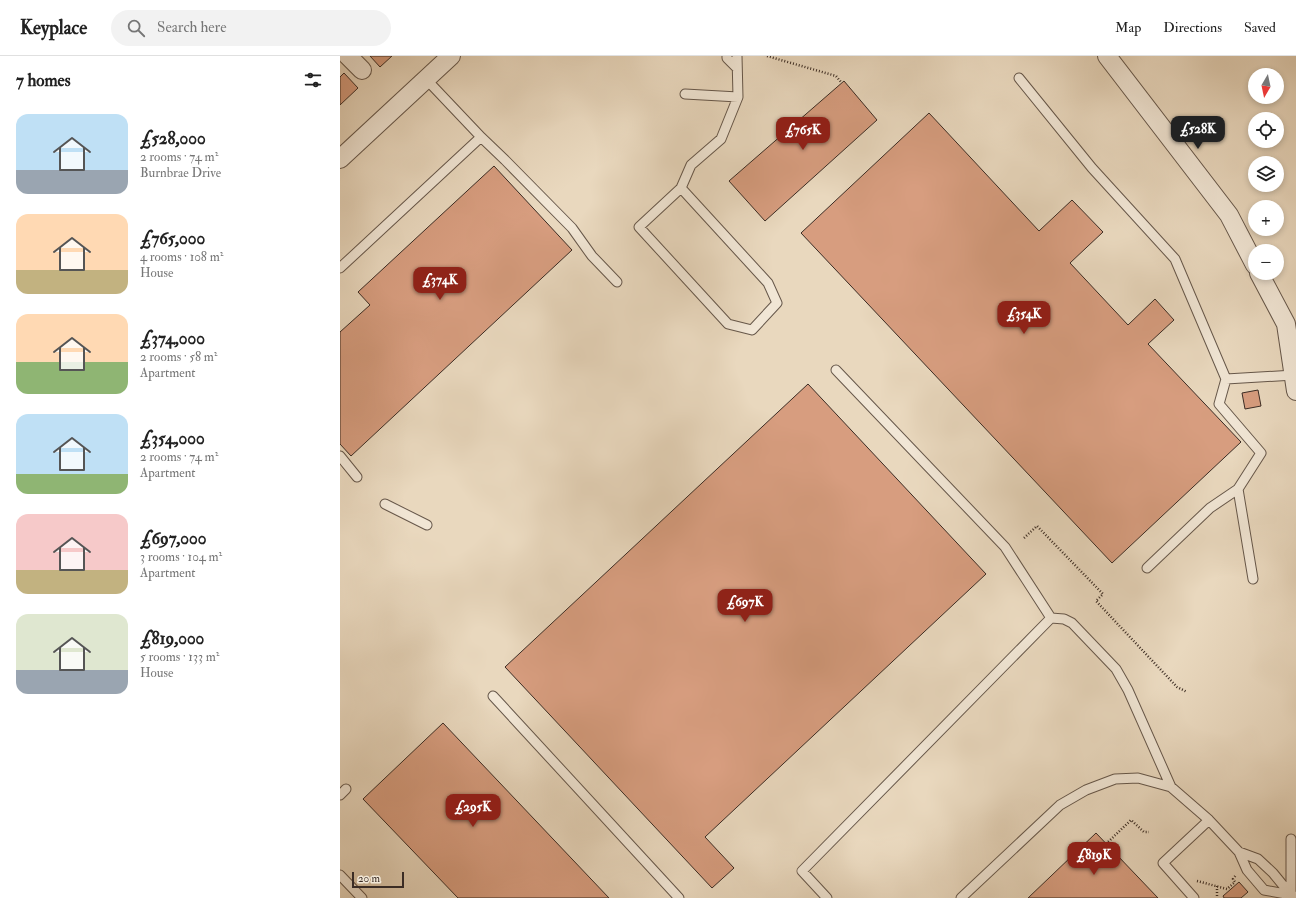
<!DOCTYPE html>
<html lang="en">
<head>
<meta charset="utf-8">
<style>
	:root { --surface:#fff; --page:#f2f2f2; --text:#222; --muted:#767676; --line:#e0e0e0; --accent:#8f2418 }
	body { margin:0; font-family:"IM FELL Double Pica",serif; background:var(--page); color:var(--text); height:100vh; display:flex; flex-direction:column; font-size:15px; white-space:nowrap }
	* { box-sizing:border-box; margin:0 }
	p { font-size:13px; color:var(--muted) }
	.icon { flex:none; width:22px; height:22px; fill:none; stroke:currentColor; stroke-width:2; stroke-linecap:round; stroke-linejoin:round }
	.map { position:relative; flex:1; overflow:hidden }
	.drawer { display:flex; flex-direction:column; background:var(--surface); width:340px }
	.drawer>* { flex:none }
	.needle { width:26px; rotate:189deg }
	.fabs { position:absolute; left:908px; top:12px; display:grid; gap:8px }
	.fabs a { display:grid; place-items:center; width:36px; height:36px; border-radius:50%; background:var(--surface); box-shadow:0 2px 6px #0003; font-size:20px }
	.scale { position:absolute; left:12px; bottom:10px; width:52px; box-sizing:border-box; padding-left:4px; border:2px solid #3b2c24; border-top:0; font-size:11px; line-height:14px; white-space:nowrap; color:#3b2c24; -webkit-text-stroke:3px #f1e6d5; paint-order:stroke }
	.price { position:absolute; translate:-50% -34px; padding:0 9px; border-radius:8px; background:var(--accent); color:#fff; font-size:13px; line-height:26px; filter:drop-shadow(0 1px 2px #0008) }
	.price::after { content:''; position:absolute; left:50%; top:24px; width:12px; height:9px; margin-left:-6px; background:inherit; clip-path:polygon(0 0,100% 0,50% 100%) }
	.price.current { background:#222; color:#fff }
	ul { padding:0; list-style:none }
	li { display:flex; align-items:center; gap:12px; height:100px; padding:0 16px }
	li span { display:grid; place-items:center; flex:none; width:112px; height:80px; border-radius:12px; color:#555 }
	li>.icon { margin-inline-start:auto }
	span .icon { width:48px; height:48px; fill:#fffc; stroke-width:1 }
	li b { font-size:17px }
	h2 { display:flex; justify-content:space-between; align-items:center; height:48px; padding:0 16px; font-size:17px }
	header { display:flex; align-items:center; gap:24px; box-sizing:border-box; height:56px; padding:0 20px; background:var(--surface); border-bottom:1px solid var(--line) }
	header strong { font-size:19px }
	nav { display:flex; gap:22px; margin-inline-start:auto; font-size:14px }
	.search { width:280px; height:36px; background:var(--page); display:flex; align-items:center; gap:10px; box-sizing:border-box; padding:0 14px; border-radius:22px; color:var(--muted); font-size:15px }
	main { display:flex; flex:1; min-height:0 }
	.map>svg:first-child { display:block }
	.building { fill:#d79d7f; stroke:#3b2c24 }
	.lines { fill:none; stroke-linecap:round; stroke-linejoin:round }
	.lane-casing { stroke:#66574a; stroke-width:11 }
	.street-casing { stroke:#66574a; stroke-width:20 }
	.path { stroke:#3b2c24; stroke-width:2.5; stroke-dasharray:1 2; stroke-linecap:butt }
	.lane { stroke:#f1e6d5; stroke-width:9 }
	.street { stroke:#f1e6d5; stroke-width:18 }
</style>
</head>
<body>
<header>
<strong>Keyplace</strong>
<div class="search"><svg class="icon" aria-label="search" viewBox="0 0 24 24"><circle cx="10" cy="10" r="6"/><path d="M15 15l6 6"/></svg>Search here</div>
<nav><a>Map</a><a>Directions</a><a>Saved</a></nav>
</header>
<main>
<section class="drawer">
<h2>7 homes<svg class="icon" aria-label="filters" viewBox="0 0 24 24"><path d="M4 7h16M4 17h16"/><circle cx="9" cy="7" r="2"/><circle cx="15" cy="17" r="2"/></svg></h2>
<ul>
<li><span style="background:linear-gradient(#bfe0f5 70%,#9aa5b1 0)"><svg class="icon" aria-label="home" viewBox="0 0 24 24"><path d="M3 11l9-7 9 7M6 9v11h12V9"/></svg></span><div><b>£528,000</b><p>2 rooms · 74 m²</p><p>Burnbrae Drive</p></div></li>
<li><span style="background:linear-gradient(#ffd9b3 70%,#c2b280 0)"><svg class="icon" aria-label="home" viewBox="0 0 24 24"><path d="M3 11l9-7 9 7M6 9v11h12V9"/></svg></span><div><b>£765,000</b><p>4 rooms · 108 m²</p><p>House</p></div></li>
<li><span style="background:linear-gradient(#ffd9b3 60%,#8fb573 0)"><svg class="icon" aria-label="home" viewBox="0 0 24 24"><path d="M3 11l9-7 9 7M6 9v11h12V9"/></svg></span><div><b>£374,000</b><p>2 rooms · 58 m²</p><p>Apartment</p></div></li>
<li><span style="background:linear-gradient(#bfe0f5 75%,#8fb573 0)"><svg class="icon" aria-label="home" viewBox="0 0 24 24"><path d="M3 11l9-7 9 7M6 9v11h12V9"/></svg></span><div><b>£354,000</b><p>2 rooms · 74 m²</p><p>Apartment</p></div></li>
<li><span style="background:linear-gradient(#f6c9c9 70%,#c2b280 0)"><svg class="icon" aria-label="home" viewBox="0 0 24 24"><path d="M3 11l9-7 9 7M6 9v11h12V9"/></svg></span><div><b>£697,000</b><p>3 rooms · 104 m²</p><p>Apartment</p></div></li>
<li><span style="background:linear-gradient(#dfe7d0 70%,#9aa5b1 0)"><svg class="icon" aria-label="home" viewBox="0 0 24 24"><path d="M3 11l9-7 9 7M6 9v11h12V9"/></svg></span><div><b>£819,000</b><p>5 rooms · 133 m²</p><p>House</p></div></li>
</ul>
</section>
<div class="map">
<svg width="956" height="842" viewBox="0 0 956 842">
	<rect width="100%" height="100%" fill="#e9d8be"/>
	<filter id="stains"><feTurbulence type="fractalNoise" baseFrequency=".005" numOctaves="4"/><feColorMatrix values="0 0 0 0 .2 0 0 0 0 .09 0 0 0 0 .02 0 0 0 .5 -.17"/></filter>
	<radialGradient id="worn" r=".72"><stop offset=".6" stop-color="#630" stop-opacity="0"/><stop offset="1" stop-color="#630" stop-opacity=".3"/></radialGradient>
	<path class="building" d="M30,0H52L40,11Z
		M4,17L18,32L0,49V21Z
		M504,25L537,64L425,165L389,125Z
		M589,57L699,175L732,144L763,176L730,207L788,269L815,243L834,264L808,288L901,386L772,507L461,177Z
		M154,110L232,194L11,400L0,388V276L30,249L18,236Z
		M468,328L646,518L365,781L394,812L372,832L165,611Z
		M918,334L921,350L905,353L902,337Z
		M103,667L269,842H118L23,743Z
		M756,777L818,842H688Z
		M899,826L908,836L901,842H884L883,840Z"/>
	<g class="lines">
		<defs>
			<path id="lane" d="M387,0V2L397,12
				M679,22L752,112L835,203L886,323L954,319
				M345,38L398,41
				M141,81L165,104L232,172L252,200L277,226
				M341,132L428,227L437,247L412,274L388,268L299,171L341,132L351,109L381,83L398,41L397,0
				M0,212L141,81L86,23
				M496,314L665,491L711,562
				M0,400L17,421
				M898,433L913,523
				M45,448L87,469
				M807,512L870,452L898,433L921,397L879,348L886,323
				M153,640L339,842
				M0,739L6,733
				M951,783V839H953
				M899,796L907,814L924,834L951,839
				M0,819L22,842
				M487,842L462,815L711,562L724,563L732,567L776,613L788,634L831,731
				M621,842L720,749L746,734L775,723L798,722L831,731L869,764L899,796L918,803L933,817L951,839
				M854,842L823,807L869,764"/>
			<path id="street" d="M8,0L22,14
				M767,0L889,159L915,209
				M0,103L111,0
				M919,217L946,268L956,335"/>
		</defs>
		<use href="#lane" class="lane-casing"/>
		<use href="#street" class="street-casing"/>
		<path class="path" d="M427,0L496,20L501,26
			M684,482L697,470L763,538L756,545L837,631L847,636
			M766,788L791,764L804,776H809
			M857,825L887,833L895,826L893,823L896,819
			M877,830V842"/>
		<use href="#lane" class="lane"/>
		<use href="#street" class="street"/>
	</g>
	<rect width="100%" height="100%" filter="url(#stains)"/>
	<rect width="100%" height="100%" fill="url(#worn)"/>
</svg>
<div class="fabs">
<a><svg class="needle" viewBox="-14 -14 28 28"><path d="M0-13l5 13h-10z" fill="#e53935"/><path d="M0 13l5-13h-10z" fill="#767676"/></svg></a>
<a><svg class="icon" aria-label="locate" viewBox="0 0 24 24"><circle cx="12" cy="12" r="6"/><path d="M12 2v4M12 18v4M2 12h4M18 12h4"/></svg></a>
<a><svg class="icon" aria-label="layers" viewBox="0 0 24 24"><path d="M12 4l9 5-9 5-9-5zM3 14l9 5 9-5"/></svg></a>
<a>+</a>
<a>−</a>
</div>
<div class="scale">20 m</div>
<b class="price current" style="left:858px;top:94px">£528K</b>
<b class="price" style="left:463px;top:95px">£765K</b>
<b class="price" style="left:100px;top:245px">£374K</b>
<b class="price" style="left:684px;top:279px">£354K</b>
<b class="price" style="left:405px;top:567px">£697K</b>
<b class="price" style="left:133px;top:772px">£295K</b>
<b class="price" style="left:754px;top:820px">£819K</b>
</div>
</main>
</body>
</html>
